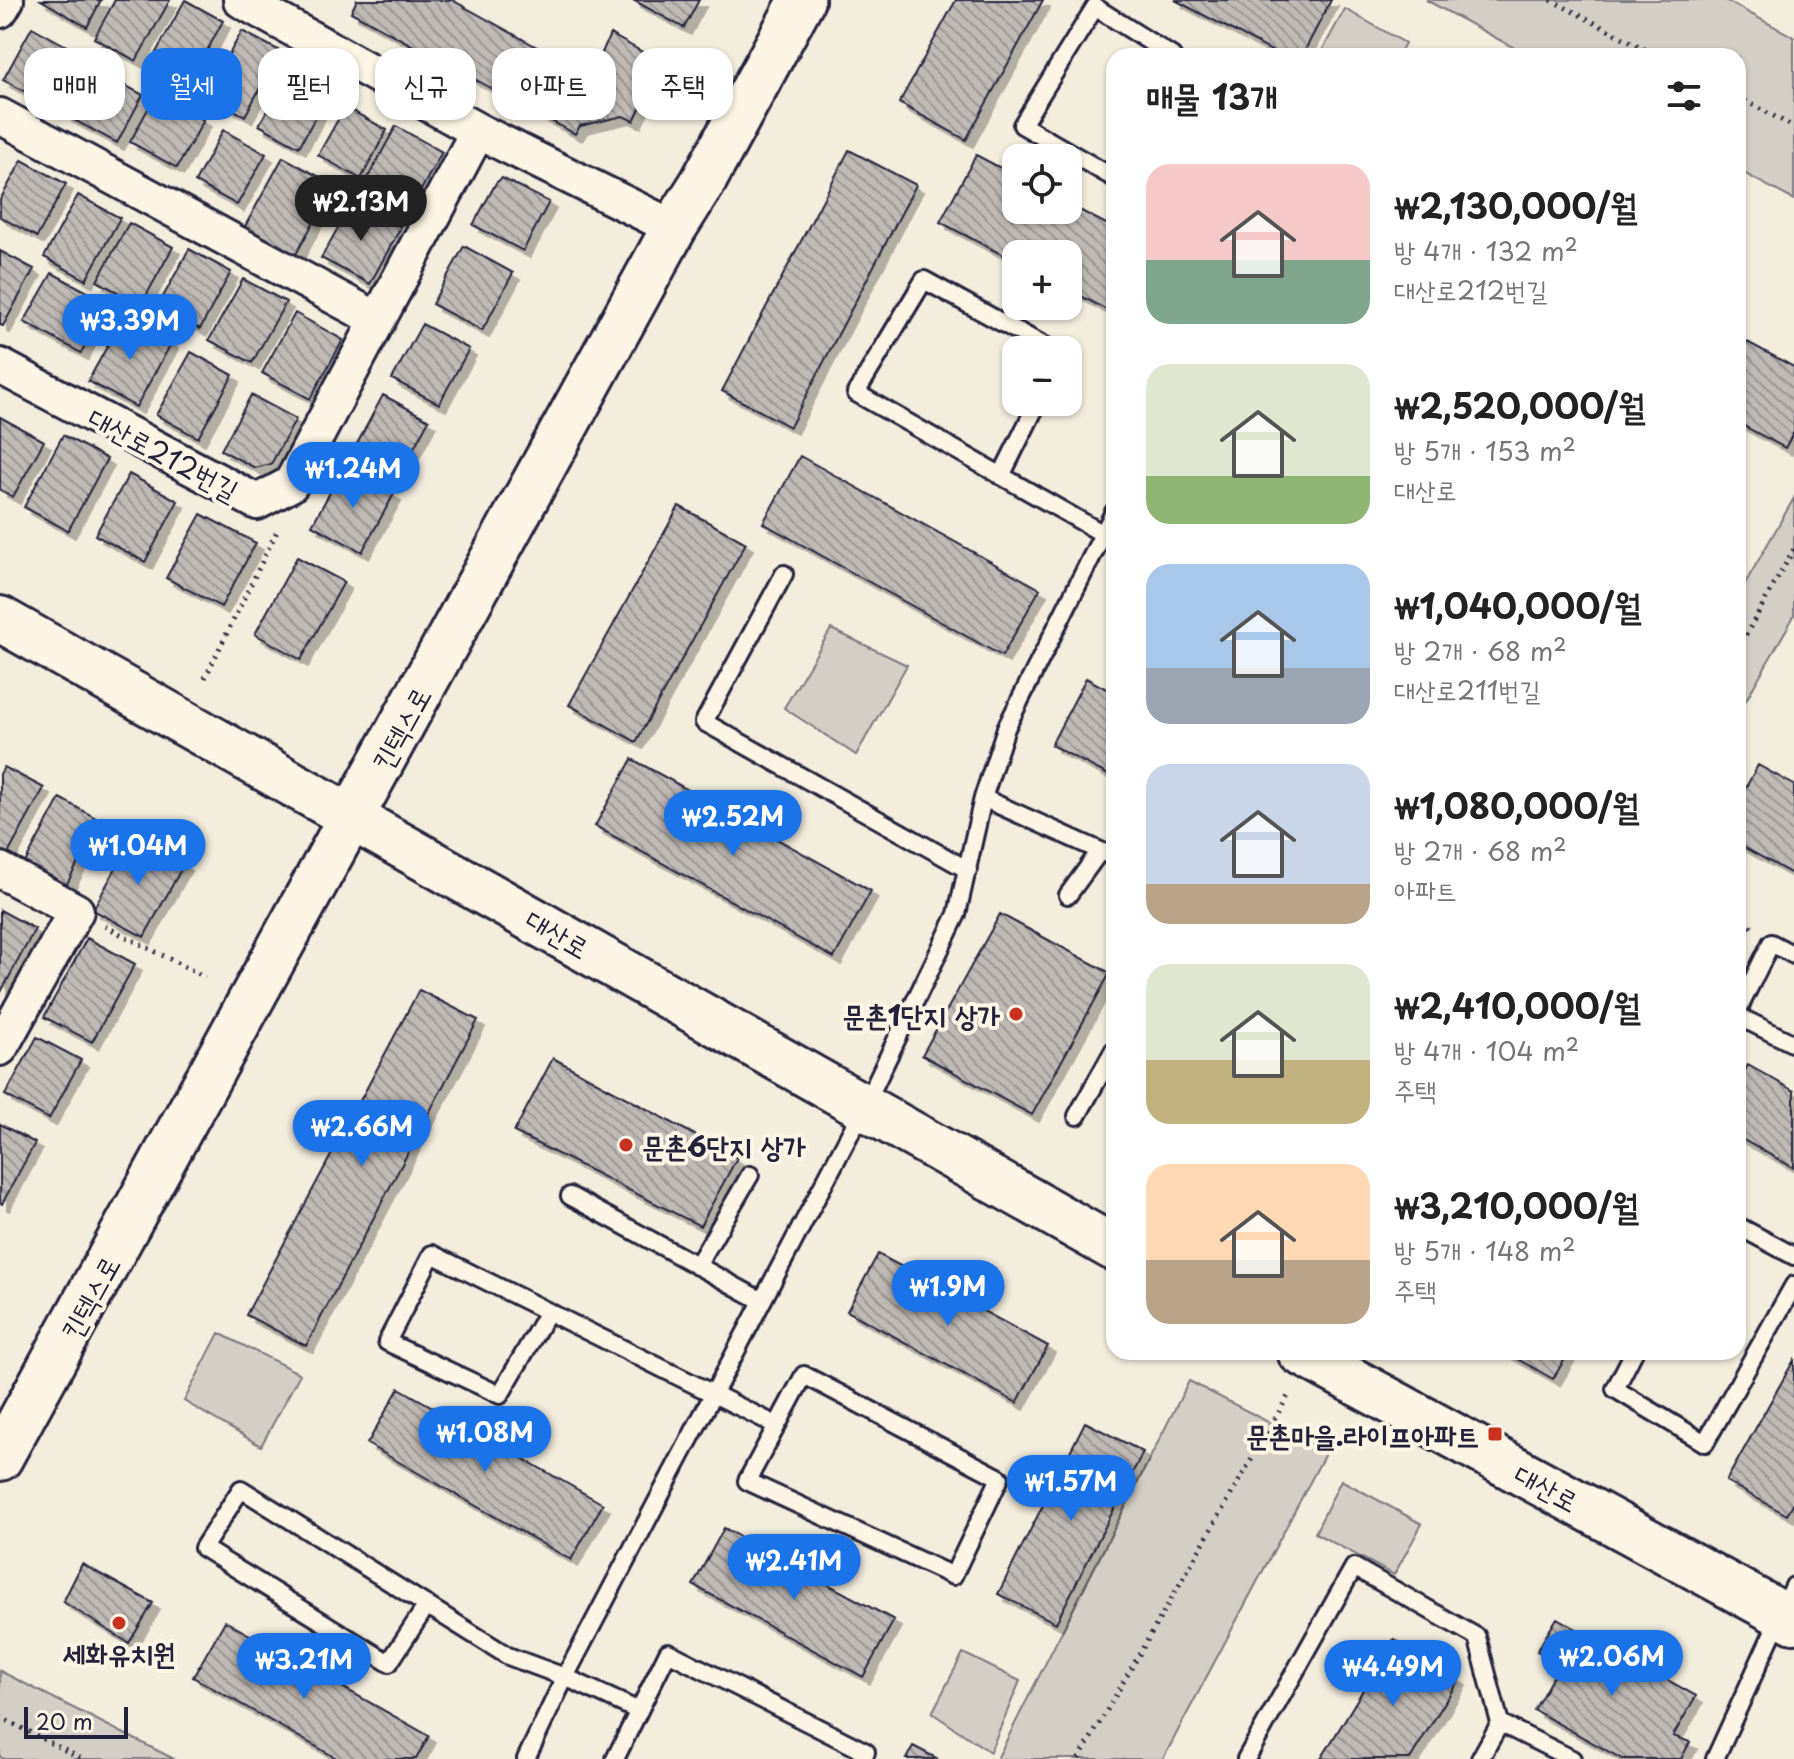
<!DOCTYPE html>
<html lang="ko">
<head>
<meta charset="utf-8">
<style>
	:root { --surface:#fff; --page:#f2f2f2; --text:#222; --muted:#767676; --accent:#1a73e8 }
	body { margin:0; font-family:"Playpen Sans","Poor Story",sans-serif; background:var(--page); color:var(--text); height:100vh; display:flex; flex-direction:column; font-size:30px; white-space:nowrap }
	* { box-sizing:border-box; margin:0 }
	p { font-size:26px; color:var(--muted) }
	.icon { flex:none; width:44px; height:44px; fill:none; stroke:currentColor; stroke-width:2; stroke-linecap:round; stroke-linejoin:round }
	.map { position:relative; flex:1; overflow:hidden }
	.details { position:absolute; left:1106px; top:48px; width:640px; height:1312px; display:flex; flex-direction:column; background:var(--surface); border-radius:24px; box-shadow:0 2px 6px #0004 }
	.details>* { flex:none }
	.top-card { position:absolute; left:24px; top:48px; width:760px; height:72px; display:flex; gap:16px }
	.buttons { position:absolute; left:1002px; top:144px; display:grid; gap:16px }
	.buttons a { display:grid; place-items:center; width:80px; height:80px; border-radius:16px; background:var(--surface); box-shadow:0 2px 6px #0004; font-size:40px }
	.scale { position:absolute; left:24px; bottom:20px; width:104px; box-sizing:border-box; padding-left:8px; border:4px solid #22223b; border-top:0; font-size:22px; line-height:28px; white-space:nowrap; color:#22223b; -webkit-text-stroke:6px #fcf5e5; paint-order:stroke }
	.price { position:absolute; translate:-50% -68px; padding:0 18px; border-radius:28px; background:var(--accent); color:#fff; font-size:26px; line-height:52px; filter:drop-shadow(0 2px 4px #0008) }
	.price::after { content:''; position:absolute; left:50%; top:48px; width:24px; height:18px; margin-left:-12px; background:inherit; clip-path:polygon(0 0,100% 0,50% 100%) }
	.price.current { background:#222; color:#fff }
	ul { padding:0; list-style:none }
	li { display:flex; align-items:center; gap:24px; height:200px; padding:0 40px }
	li span { display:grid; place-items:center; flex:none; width:224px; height:160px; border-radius:24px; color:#555 }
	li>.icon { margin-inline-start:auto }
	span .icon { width:96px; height:96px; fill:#fffc; stroke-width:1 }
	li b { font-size:34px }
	h2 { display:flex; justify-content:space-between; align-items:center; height:96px; padding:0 40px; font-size:34px }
	.pill { padding:0 28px; border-radius:24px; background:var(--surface); box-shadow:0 2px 6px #0004; font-size:28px; line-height:72px }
	.pill.current { background:var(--accent); color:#fff }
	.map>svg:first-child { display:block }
	.park { fill:#d4cfc6; stroke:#7b7880; stroke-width:2 }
	.building { fill:url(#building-back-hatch); stroke:#22223b; stroke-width:2; filter:url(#shadow) }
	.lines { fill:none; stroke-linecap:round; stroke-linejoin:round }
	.service-casing { stroke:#22223b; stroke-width:22 }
	.minor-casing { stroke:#22223b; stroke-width:40 }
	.secondary-casing { stroke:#22223b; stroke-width:50 }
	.path { stroke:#22223b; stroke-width:5; stroke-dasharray:2 6; stroke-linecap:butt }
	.service { stroke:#fcf5e5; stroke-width:16 }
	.minor { stroke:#fcf5e5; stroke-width:34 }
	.secondary { stroke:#fcf5e5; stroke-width:44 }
	.poi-dot { fill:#c8321e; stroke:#fcf5e5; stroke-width:3 }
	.labels { text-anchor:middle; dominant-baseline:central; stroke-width:8; stroke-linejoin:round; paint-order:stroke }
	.street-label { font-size:28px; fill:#22223b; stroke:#fcf5e5 }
	.poi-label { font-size:28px; font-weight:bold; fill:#22223b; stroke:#fcf5e5; text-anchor:end }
</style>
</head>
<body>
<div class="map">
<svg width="1794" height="1759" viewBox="0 0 1794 1759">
	<defs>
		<pattern id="building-back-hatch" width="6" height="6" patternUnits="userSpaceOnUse" patternTransform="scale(2)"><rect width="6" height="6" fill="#bfbab6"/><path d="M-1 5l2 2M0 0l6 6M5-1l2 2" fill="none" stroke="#9b9795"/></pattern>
		<filter id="shadow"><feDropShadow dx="7" dy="7" stdDeviation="0" flood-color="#0004"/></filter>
	</defs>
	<rect width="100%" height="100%" fill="#f3edde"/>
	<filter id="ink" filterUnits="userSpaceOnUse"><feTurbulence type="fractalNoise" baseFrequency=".0125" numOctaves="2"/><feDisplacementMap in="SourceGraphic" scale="16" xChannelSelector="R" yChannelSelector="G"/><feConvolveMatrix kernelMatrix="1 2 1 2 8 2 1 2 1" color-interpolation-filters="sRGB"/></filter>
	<g filter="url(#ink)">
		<path class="park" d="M1426,0H1725L1794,37V200L1738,170V56H1529Z
			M1345,9L1405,43L1398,56H1319Z
			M1794,498V616L1738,714V596Z
			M831,629L907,665L856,755L784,708Z
			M219,1333L300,1374L261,1446L184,1401Z
			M1189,1381L1326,1452L1163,1759H997Z
			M1341,1480L1422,1524L1394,1575L1315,1533Z
			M963,1653L1020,1681L990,1752L932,1713Z
			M0,1671L174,1759H4L0,1757Z"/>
		<path class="building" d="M41,0H101L87,27Z
			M115,0H170L136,61L94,38Z
			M185,0L223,21L188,86L149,65Z
			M357,0H452L573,67L599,60L610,34L662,63L634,121L623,116L580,126L575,134L351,12Z
			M633,0H699L684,28Z
			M956,0H1043L966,140L899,103Z
			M1175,0H1331L1302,56H1281Z
			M32,27L77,52L49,104L3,80Z
			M242,31L280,51L245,116L206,95Z
			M294,61L334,83L299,147L259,125Z
			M91,67L143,95L117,143L65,115Z
			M156,94L204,120L177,168L130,142Z
			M345,107L387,130L361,179L318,155Z
			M396,126L442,152L411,208L365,183Z
			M223,130L266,154L237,205L195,182Z
			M849,150L916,185L790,427L722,391Z
			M976,155L1016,176V210H1068V204L1114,228V314L1068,289V254H1016V262L940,222Z
			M283,157L334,185L295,256L244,228Z
			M22,160L66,184L37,237L0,217V200Z
			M502,178L549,202L523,251L473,225L496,183Z
			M78,195L120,218L86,280L44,257Z
			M353,201L401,227L370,284L321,258Z
			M129,223L173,247L141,305L97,281Z
			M464,246L513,273L482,331L432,304Z
			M189,249L231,272L200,329L158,306Z
			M0,251L34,269L3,326L0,325Z
			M52,273L108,303L81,353L24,322Z
			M243,279L286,302L252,363L209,340Z
			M295,313L343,340L310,399L262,373Z
			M124,316L172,342L136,407L88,381Z
			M422,324L469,349L439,404L392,379Z
			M1738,337L1794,367V432L1785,448L1738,423Z
			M191,352L233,375L198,438L156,415Z
			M251,395L296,419L271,464L255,468L221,450Z
			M383,395L429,420L397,479L351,455Z
			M0,417L44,441L13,497L0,490Z
			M63,435L107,459L68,531L24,507Z
			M800,456L1040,589L1002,656L763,523Z
			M344,467L394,494L362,552L312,525Z
			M129,474L178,501L145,562L95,535Z
			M679,506L746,543L636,742L569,705Z
			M201,514L256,543L221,607L166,578Z
			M297,557L344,582L301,660L255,634Z
			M1086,678L1114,693V778L1051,745Z
			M632,759L871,891L834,958L595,826Z
			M1758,765L1794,785V875L1738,844V802Z
			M4,767L44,788L8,854L0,850V774Z
			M60,798L101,821L62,893L21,870Z
			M133,836L184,864L144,937L93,910Z
			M0,910L35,929L0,994Z
			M1000,914L1110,973L1032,1115L922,1055Z
			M87,938L135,964L92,1042L44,1017Z
			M419,990L478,1020L306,1346L246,1315Z
			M37,1037L81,1060L49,1119L5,1095Z
			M553,1058L737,1158L700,1226L514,1132Z
			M1748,1065L1794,1091V1168L1738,1137V1083Z
			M0,1124L35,1143L2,1204L0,1203Z
			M878,1254L1048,1346L1017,1403L847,1311Z
			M1505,1352H1569L1553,1379Z
			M1794,1360V1502L1787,1515L1726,1481Z
			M399,1388L603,1504L571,1560L367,1444Z
			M1085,1422L1143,1452L1056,1623L998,1594Z
			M724,1528L894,1620L863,1677L693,1585Z
			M82,1564L153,1603L129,1643L63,1602Z
			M1557,1618L1696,1696L1673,1736L1690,1742L1681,1759H1622L1534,1710L1560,1664L1537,1651Z
			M225,1621L429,1736L416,1759H338L193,1677Z
			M1394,1639L1459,1679L1410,1759H1321Z
			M913,1746L938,1759H906Z"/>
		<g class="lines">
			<defs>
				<path id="service" d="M1114,178L1022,125L1095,7L1172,56
					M1052,350L924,280L856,393L1114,540
					M1001,476L1038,402
					M784,574L704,722L968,870
					M983,798L1114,857
					M1068,895L1100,851
					M1738,1010L1771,943L1794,955
					M1738,1016L1794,1044
					M1077,1116L1114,1050
					M570,1196L762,1301
					M1738,1226L1794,1256
					M697,1266L750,1175
					M548,1312L500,1395L387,1342L432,1254L776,1425
					M1634,1352L1615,1389L1705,1443L1794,1285
					M804,1375L1000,1478L953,1576L747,1481Z
					M427,1605L389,1663L203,1548L241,1489L508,1656L565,1677L639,1711
					M526,1759L565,1677L864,1107L957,914L983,798L1006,728L1114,512
					M615,1759L668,1652L866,1752L863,1759
					M1246,1759L1354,1567L1477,1637L1500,1723L1572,1759
					M1480,1759L1500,1723
					M1715,1759L1794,1586"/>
				<path id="minor" d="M241,0L478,131L674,228
					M0,10L6,0
					M0,116L378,320
					M0,366L257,502L291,484L478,131
					M0,870L76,911L0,1048"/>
				<path id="secondary" d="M0,619L1114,1248
					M1300,1352L1794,1621
					M0,1458L674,228L703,182L802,0"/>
			</defs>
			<use href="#service" class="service-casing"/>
			<use href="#minor" class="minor-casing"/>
			<use href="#secondary" class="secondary-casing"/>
			<path class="path" d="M1551,0L1658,56
				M1738,97L1794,127
				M1738,649L1794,549
				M205,678L278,529
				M1738,916L1753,928
				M105,926L205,977
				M0,1717L82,1759
				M1079,1759L1288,1396"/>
			<use href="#service" class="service"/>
			<use href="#minor" class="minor"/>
			<use href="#secondary" class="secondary"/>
		</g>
	</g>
	<g class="poi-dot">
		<circle cx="1016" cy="1014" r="8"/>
		<circle cx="626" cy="1145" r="8"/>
		<rect x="1487" y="1426" width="16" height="16" rx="4"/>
		<circle cx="119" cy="1623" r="8"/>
	</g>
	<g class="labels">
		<g class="street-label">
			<text transform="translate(164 453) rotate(28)">대산로212번길</text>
			<text transform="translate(400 728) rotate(-61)">킨텍스로</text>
			<text transform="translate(558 933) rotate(30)">대산로</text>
			<text transform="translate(89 1297) rotate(-61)">킨텍스로</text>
			<text transform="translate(1547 1487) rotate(28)">대산로</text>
		</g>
		<g class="poi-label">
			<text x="1000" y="1014">문촌1단지 상가</text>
			<text x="642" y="1145" text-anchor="start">문촌6단지 상가</text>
			<text x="1479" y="1434">문촌마을.라이프아파트</text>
			<text x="119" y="1652" text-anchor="middle">세화유치원</text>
		</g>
	</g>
</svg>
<div class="buttons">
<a><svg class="icon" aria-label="locate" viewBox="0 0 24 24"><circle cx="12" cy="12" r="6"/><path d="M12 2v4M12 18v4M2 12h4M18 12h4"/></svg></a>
<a>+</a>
<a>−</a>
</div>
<div class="scale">20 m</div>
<b class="price current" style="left:361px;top:243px">₩2.13M</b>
<b class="price" style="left:130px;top:362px">₩3.39M</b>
<b class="price" style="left:353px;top:510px">₩1.24M</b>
<b class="price" style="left:733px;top:858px">₩2.52M</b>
<b class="price" style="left:138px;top:887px">₩1.04M</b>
<b class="price" style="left:362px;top:1168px">₩2.66M</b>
<b class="price" style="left:948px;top:1328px">₩1.9M</b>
<b class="price" style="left:485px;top:1474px">₩1.08M</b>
<b class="price" style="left:1071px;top:1523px">₩1.57M</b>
<b class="price" style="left:794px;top:1602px">₩2.41M</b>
<b class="price" style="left:1612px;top:1698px">₩2.06M</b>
<b class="price" style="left:304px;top:1701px">₩3.21M</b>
<b class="price" style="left:1393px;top:1708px">₩4.49M</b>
<div class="top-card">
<a class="pill">매매</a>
<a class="pill current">월세</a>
<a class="pill">필터</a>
<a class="pill">신규</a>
<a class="pill">아파트</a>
<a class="pill">주택</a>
</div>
<section class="details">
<h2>매물 13개<svg class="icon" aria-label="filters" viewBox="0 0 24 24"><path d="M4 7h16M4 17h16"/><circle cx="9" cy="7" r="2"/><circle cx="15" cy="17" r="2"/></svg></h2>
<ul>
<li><span style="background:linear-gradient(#f6c9c9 60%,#7fa58c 0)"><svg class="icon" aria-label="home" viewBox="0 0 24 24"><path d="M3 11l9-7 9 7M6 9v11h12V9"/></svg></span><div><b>₩2,130,000/월</b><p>방 4개 · 132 m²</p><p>대산로212번길</p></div></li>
<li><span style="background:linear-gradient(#dfe7d0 70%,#8fb573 0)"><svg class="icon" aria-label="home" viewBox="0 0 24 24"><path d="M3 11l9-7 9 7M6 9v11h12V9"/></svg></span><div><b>₩2,520,000/월</b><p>방 5개 · 153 m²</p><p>대산로</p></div></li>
<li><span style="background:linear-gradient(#a9c7e8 65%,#9aa5b1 0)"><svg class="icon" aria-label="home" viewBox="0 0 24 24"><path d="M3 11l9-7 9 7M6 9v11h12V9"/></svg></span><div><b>₩1,040,000/월</b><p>방 2개 · 68 m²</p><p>대산로211번길</p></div></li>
<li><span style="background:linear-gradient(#c9d6e8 75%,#b9a48a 0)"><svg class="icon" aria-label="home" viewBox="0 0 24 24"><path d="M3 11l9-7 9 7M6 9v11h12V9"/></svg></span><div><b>₩1,080,000/월</b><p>방 2개 · 68 m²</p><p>아파트</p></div></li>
<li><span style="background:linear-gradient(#dfe7d0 60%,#c2b280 0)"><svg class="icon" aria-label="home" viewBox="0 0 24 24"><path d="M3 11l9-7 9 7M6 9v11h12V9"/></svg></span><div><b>₩2,410,000/월</b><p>방 4개 · 104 m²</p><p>주택</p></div></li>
<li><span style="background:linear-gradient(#ffd9b3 60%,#b9a48a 0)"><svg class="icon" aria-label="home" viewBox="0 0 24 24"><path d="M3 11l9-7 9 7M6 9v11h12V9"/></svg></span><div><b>₩3,210,000/월</b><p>방 5개 · 148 m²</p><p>주택</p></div></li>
</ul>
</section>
</div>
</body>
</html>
